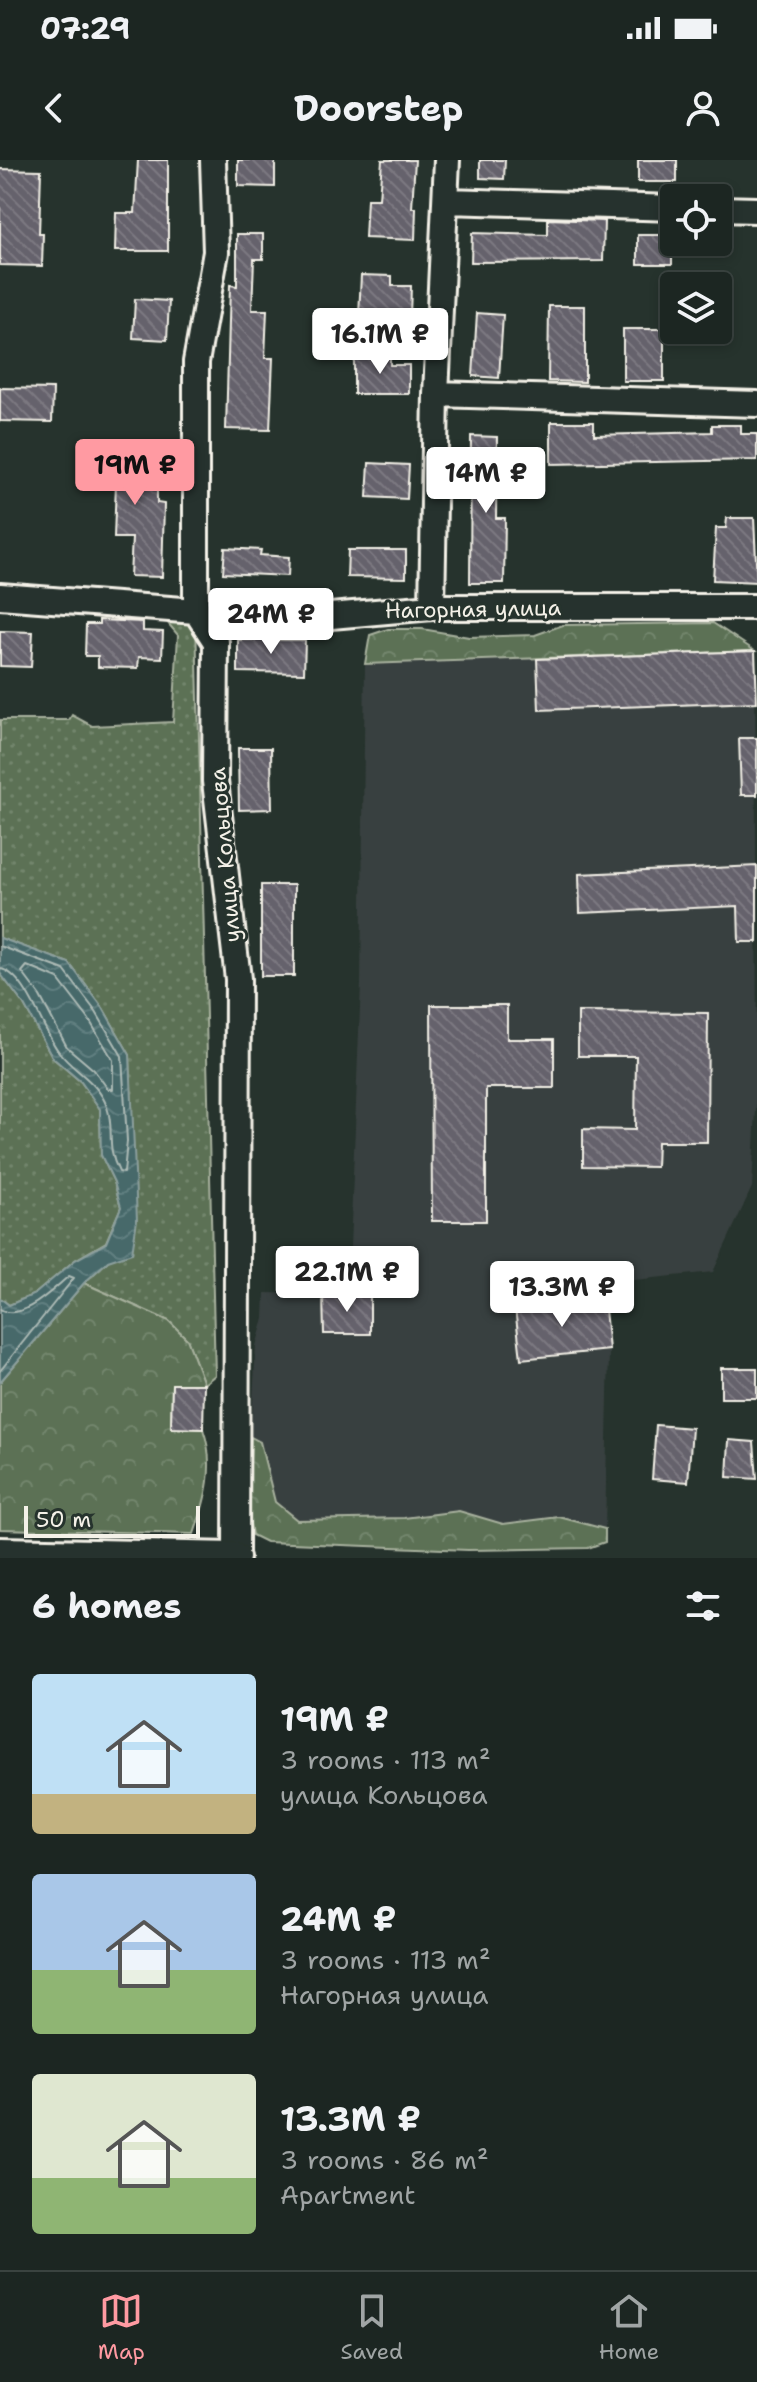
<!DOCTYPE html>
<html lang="en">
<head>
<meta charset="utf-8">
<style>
	:root { --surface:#1c2622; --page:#29322f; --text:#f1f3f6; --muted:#a0a5a5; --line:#3a4340; --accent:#ff9aa2 }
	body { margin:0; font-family:"Shantell Sans",sans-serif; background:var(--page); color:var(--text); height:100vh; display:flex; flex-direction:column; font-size:30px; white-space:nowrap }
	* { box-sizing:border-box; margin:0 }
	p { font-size:26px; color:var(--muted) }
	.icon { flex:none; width:44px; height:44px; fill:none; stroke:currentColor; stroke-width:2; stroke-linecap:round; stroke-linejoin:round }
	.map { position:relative; height:1398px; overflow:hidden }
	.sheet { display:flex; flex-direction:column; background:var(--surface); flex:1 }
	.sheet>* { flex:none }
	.controls { position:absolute; left:660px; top:24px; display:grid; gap:16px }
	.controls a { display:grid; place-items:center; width:72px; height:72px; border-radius:8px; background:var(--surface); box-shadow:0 4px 12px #0003,0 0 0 2px var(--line); font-size:40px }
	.scale { position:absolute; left:24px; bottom:20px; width:176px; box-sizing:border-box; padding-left:8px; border:4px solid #f4f1e8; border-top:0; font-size:22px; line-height:28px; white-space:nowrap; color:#f4f1e8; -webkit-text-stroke:6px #26332d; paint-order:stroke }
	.price { position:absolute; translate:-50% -68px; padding:0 18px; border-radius:8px; background:#fff; color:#222; font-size:26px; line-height:52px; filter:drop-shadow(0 2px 4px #0008) }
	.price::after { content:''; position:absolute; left:50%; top:48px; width:24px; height:18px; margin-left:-12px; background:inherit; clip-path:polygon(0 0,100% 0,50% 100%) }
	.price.current { background:var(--accent); color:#111 }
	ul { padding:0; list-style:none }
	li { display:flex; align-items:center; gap:24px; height:200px; padding:0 32px }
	li span { display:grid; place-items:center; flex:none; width:224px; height:160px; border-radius:8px; color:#555 }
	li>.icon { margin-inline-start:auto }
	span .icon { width:96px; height:96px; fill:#fffc; stroke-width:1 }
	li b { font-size:34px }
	h2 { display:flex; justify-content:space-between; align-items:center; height:96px; padding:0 32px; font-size:34px }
	.status { display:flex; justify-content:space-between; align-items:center; height:56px; padding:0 40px; background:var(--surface); direction:ltr }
	.status svg { height:22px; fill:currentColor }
	header { display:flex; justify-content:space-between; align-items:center; height:104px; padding:0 32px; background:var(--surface); font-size:36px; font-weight:700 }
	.menu { display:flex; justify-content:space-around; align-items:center; height:112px; border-top:2px solid var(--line); background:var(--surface); font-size:22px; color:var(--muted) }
	.menu a { display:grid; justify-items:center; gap:4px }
	.menu .current { color:var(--accent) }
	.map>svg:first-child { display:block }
	.built { fill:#394140 }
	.grass { fill:url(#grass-dots); stroke:#a8b19e; stroke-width:2 }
	.forest { fill:url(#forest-crowns); stroke:#a8b19e; stroke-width:2 }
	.water { fill:url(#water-waves); stroke:#8c9f9d; stroke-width:2 }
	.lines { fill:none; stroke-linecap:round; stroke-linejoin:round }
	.shore { stroke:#aebbb6; stroke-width:2 }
	.building { fill:url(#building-back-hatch); stroke:#f4f1e8; stroke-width:2 }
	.minor-casing { stroke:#f4f1e8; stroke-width:30 }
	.tertiary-casing { stroke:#f4f1e8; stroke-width:36 }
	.minor { stroke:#26332d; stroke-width:24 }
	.tertiary { stroke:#26332d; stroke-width:30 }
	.labels { text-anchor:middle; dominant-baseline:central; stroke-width:6; stroke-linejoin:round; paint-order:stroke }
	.street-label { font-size:22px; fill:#f4f1e8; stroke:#26332d }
</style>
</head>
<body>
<div class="status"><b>07:29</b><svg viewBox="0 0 49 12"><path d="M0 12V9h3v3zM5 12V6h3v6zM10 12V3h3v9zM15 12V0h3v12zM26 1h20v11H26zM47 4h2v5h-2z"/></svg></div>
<header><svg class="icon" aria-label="back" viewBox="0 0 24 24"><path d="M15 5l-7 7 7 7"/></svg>Doorstep<svg class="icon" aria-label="person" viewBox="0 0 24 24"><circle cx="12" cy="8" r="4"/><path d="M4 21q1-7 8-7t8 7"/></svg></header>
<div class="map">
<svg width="757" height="1398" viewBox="0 0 757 1398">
	<defs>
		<pattern id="grass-dots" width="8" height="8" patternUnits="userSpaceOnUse" patternTransform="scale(2)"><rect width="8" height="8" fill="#5b7155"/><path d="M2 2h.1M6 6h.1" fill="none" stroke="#73866d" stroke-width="1.8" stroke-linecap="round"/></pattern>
		<pattern id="forest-crowns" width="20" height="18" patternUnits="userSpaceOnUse" patternTransform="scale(2)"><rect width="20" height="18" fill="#5b7155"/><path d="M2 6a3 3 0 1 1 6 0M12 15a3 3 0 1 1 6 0" fill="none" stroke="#73866d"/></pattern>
		<pattern id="water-waves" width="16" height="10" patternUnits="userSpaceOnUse" patternTransform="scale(2)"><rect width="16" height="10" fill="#46696b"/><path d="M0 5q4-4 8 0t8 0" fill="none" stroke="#617f80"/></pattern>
		<pattern id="building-back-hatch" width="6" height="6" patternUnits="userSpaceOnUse" patternTransform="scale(2)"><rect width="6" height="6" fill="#65626c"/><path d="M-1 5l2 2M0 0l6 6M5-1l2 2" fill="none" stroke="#7c7981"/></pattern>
	</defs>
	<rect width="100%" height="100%" fill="#26332d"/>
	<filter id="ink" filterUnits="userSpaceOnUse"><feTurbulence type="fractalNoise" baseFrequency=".0125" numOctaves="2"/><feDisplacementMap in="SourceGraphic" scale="16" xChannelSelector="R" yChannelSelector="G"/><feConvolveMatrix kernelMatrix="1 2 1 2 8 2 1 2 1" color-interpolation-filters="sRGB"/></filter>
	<g filter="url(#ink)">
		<path class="built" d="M755,491L757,929L752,1027L713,1112L604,1123L609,1190L605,1369L559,1357L503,1364L459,1351L404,1358L297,1360L275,1342L260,1283L251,1277L256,1186L264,1159L265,1133L348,1135L361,824L365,504Z"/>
		<path class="grass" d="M196,460L215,1215L204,1224L187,1179L169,1161L84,1123L108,1101L134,1013L130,895L103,848L69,803L0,778V560H69L72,555L92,566L173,562L178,475L167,462Z
			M0,813L24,845L53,898L81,922L100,949L101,995L114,1022L121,1047L106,1082L75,1100L35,1134L9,1145L0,1138Z"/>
		<path class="forest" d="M713,463L755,491L365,504L370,475L388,469H422L469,477L535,475L563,465Z
			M84,1123L169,1161L187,1179L204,1224H172L171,1268L203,1269C216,1305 206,1339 194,1374L0,1369V1222Z
			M251,1277L260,1282L275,1342L297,1360L404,1358L459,1351L503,1364L559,1357L605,1369V1382L588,1388L468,1390L266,1382L252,1375L248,1353Z"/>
		<path class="water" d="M0,778L69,803L103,848L130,895L137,1060L132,1093L108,1101L84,1123L0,1222V1138L9,1145L35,1134L75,1100L106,1083L121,1047L114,1022L101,995L100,949L81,922L53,898L24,845L0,813Z"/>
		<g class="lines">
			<path class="shore" d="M0,786L64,810L96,852L122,896L127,981L124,1013L119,1012C105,985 115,970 107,947C99,922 73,911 59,892C44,874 26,812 0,809
				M27,806L58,819L88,858L113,900V929H108L94,910L67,887L40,836L22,812Z
				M0,1149C21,1163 53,1129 69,1116L74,1118L0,1211"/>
		</g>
		<path class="building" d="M138,0H168V91H115L116,53H135Z
			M238,0H275V27L238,26Z
			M382,0H415L412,48H416L415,80L365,78L367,39H379Z
			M480,0H505L504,19L480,18Z
			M638,0H677V22H638Z
			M0,9L41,10L39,74H43L42,106L0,105Z
			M548,59L604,61L603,101L471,102L472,73L548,75Z
			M237,74H263V99H254L252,150H267L265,198H273L270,270L226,269L230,125L237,126Z
			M638,75H672V104H638Z
			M361,115L392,116V126H411L410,157L359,155Z
			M135,139L169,141L167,180L133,178Z
			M549,146H585V222L548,221Z
			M477,153L503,155L499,218L473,216Z
			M623,169H664V221H623Z
			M354,196H390V205H409V234H354Z
			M0,228L53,229L52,262L0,261Z
			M551,262H594V275L712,272V265H741V274H757V300L551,304Z
			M471,276L497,277L496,358H505L504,423H470Z
			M87,295H157V343L164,344L162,417L130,416L132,378H114L116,322H87Z
			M369,303L409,305L407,339L367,337Z
			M727,358H754L757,422L713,420L716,368H726Z
			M225,388L261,390L260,395L289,397L288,416L223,413Z
			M348,390H406V418L347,417Z
			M99,460L143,462V471L163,472L162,498L139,497L138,508L98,507V496H85L86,464H99Z
			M0,471L33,472L31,507L0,506Z
			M238,480H305L304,513L238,512Z
			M755,491L757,542L539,550L537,499Z
			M739,578H757V635H741Z
			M238,588H271L272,649L239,650Z
			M757,706V782H739L738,746L580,753L579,714Z
			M261,725H294V816H261Z
			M431,845H507V879H554V928H486V1061H432Z
			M578,852L708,853L707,982H657L656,1007L583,1006V969L635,970L636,896H578Z
			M323,1135H370V1174H324Z
			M604,1139L609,1190L521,1199L515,1148Z
			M721,1208H757V1238H721Z
			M172,1224H204L203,1269L171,1268Z
			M656,1265L692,1268L688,1322L652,1319Z
			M729,1280L754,1282L757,1319L727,1317Z"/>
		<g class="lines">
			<defs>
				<path id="minor" d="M213,0L216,92L196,202V451L216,482L215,621L238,819L236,1398
					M447,41L674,48
					M718,49L757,50
					M436,234L757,244
					M0,436L196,451L241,464L432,447H757
					M432,447L436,234L447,0"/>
				<path id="tertiary" d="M0,1393L234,1398"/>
			</defs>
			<use href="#minor" class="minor-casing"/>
			<use href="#tertiary" class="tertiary-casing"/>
			<use href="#minor" class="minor"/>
			<use href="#tertiary" class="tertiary"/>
		</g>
	</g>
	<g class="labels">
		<g class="street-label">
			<text transform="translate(473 449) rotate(-1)">Нагорная улица</text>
			<text transform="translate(225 695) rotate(-95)">улица Кольцова</text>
		</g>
	</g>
</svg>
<div class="controls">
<a><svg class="icon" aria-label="locate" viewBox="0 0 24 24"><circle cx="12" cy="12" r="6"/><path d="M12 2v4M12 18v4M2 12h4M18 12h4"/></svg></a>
<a><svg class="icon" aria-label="layers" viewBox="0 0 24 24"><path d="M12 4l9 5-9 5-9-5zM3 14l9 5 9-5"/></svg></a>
</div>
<div class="scale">50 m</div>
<b class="price" style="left:380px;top:216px">16.1M ₽</b>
<b class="price current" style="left:135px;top:347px">19M ₽</b>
<b class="price" style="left:486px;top:355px">14M ₽</b>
<b class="price" style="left:271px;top:496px">24M ₽</b>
<b class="price" style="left:347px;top:1154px">22.1M ₽</b>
<b class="price" style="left:562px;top:1169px">13.3M ₽</b>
</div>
<section class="sheet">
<h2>6 homes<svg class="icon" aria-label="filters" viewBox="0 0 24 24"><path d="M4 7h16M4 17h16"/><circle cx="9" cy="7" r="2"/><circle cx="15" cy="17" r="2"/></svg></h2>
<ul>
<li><span style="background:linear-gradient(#bfe0f5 75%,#c2b280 0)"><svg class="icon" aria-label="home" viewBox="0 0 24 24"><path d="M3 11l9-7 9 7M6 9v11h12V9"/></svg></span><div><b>19M ₽</b><p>3 rooms · 113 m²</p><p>улица Кольцова</p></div></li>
<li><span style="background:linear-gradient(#a9c7e8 60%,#8fb573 0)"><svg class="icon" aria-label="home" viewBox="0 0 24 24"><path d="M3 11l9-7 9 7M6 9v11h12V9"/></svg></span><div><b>24M ₽</b><p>3 rooms · 113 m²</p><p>Нагорная улица</p></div></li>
<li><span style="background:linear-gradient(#dfe7d0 65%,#8fb573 0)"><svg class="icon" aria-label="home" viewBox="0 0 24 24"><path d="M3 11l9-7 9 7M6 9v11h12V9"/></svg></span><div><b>13.3M ₽</b><p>3 rooms · 86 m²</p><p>Apartment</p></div></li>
</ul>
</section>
<nav class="menu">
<a class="current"><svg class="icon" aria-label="map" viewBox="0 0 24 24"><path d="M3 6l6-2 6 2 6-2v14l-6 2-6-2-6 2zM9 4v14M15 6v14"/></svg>Map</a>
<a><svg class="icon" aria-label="saved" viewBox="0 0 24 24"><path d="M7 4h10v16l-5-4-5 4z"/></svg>Saved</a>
<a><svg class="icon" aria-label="home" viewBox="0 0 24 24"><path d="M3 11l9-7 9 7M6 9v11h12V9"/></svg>Home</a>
</nav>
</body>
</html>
